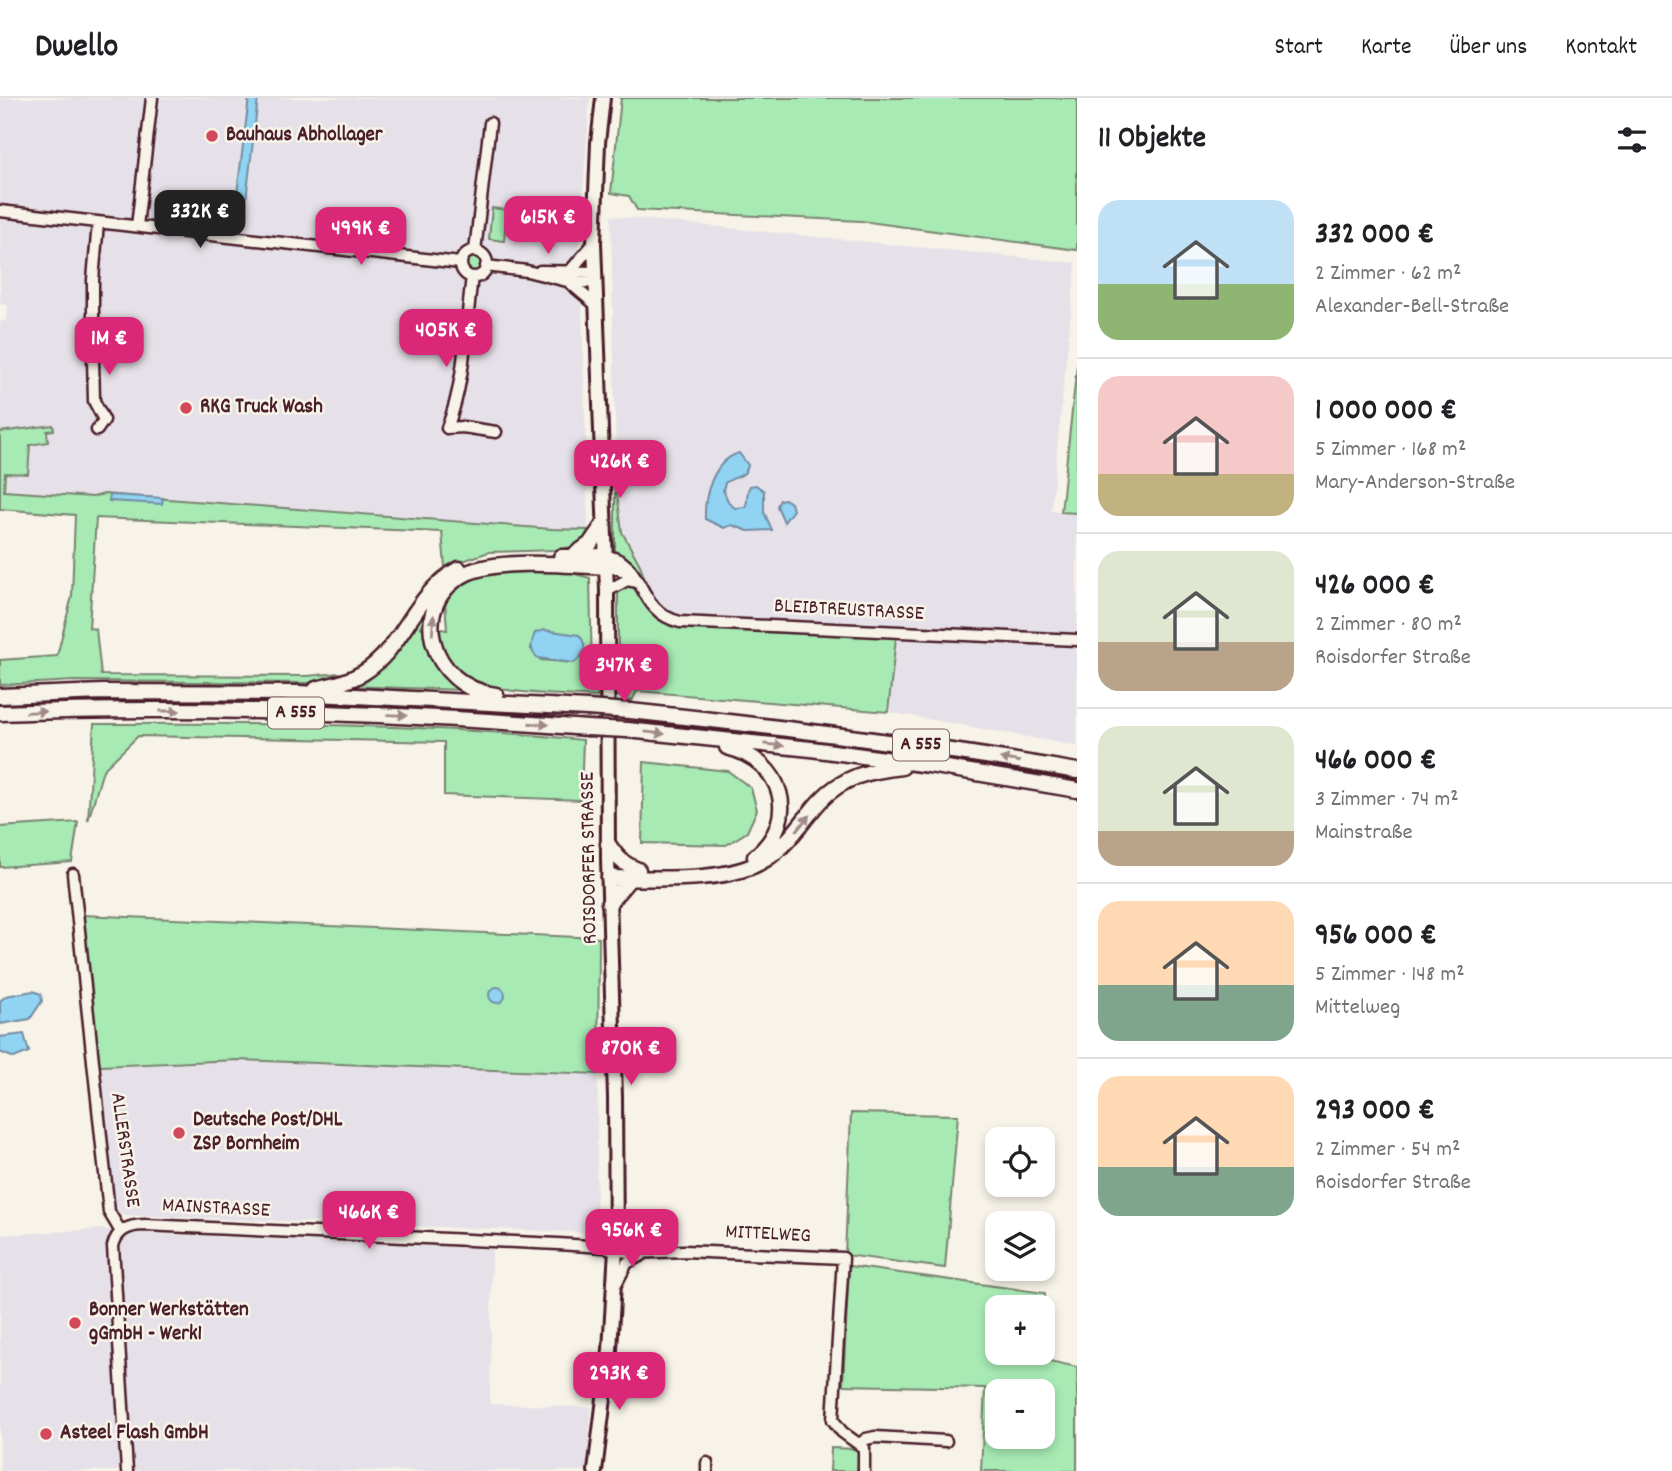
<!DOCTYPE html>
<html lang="de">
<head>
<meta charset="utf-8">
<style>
	:root { --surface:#fff; --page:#f2f2f2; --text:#202124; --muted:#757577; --line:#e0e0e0; --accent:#db2777 }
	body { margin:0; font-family:Dekko,sans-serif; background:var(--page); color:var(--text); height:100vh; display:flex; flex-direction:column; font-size:26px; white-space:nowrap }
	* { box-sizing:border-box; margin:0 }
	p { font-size:23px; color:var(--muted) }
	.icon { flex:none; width:38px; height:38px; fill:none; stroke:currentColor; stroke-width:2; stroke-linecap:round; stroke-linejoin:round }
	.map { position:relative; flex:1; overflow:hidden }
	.details { display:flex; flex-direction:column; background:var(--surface); width:595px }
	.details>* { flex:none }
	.buttons { position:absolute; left:985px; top:1029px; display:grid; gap:14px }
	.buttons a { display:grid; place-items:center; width:70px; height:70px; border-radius:14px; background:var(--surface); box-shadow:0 4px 10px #0003; font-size:35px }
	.price { position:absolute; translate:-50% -60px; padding:0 16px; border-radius:14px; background:var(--accent); color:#fff; font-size:23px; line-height:46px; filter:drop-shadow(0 2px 4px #0008) }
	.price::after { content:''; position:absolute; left:50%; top:42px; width:21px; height:16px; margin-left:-10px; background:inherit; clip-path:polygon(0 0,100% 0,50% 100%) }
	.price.current { background:#222; color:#fff }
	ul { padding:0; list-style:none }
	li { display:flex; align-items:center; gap:21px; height:175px; padding:0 21px }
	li+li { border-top:2px solid var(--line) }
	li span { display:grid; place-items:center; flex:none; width:196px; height:140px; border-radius:21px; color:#555 }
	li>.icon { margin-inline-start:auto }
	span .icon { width:84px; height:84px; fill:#fffc; stroke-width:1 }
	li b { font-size:30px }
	h2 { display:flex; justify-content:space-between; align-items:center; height:84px; padding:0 21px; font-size:30px }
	header { display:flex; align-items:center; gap:42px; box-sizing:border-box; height:98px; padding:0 35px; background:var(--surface); border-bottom:2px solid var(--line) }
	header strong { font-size:33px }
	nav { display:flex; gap:38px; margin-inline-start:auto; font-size:24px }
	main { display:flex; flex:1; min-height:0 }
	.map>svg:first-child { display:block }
	.built { fill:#e6e1e8 }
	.green { fill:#a7eab4; stroke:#788470; stroke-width:2; fill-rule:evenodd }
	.water { fill:#90d3f2; stroke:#748ba2; stroke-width:2 }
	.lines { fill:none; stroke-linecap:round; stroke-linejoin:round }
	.minor-casing { stroke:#4a1f2b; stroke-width:15 }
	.major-casing { stroke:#4a1f2b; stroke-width:18 }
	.highway-casing { stroke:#4a1f2b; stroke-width:19 }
	.minor { stroke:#f7f3e8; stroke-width:10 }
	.major { stroke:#f7f3e8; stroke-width:12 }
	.highway { stroke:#f7f3e8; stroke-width:14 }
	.highway-bridge-casing { stroke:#4a1f2b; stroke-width:19; stroke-linecap:butt }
	.highway-bridge { stroke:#f7f3e8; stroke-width:14 }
	.oneway { fill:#a0898a }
	.poi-dot { fill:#d1495b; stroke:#f7f3e8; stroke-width:2.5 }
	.labels { text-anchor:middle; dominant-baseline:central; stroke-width:5; stroke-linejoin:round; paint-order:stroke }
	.shield { fill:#f7f3e8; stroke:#7e5f64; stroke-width:2 }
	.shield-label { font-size:19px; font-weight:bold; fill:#4a1f2b }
	.poi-label { font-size:21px; font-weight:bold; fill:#4a1f2b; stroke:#f7f3e8; text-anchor:start }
	.street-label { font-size:21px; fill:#4a1f2b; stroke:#f7f3e8 }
</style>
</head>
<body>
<header>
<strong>Dwello</strong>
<nav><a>Start</a><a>Karte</a><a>Über uns</a><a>Kontakt</a></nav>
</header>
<main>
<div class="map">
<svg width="1077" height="1373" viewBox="0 0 1077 1373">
	<rect width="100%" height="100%" fill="#f7f3e8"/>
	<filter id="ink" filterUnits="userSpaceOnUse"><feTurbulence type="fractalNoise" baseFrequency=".0143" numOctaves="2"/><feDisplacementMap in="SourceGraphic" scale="14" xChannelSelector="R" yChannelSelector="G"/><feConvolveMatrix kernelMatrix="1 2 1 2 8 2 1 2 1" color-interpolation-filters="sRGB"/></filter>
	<g filter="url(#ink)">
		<path class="built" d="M0,0H590L579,147L576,156L577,198L582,207L588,432L552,431L104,396L93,399L0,393V224L6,222L8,207L0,206Z
			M611,118L1076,165L1051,413L1077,415V648L888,614L896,539L679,528L664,524L669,515L656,506L622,434L616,369Z
			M237,962L598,976L596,1135L122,1117L116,1112L101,968Z
			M100,1131L137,1135L492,1151L490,1306L591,1309L587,1373H0V1137Z"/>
		<path class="green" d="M621,0H1077V152L861,123L637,112L629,98L611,95Z
			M492,110L507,112L504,143L489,141Z
			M465 166a9 9 0 1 1 18 0a9 9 0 1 1-18 0Z
			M1077,267V415L1061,414Z
			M53,327L54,332L47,333L48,344L30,347L28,376L5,375L4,393L93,399L104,396L552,431L588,432L581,447L556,452L489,454L445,469L442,434L96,420L89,530L96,531L101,577L307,578L340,575L328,581L309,585L75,583L0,587V562L57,558L72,498L75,417L0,411V334Z
			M615,378L622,434L640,467L648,491L627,460L615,453Z
			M564,473L590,480L592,577L598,599C559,596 479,598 452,570C443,561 440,541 436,530L447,532L445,503L464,483L489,475ZM535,535L582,558L574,565L541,562L531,551Z
			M623,488H632C650,507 650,520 679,528L896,539L888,614L637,593L632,603L618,598V496Z
			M436,499L420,529L428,533L464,592L346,588Z
			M94,626C257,625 421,625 583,642L581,702L444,697V644L138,638L103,672L88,723Z
			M644,664L728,673L751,690L757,712L747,734L726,747L642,745Z
			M78,724L72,764L0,769V729Z
			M82,817L599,840L598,976L237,962L101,968L98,967Z
			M851,1015L958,1017L945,1170L845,1157Z
			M849,1168L1045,1195V1262L1077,1269V1373H981L985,1290L843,1287ZM998,1209H1043V1255H998ZM998,1293H1043V1339H998Z
			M831,1350L857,1351L859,1354L857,1373H830Z"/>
		<path class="water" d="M249,0H258L243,128L233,127Z
			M155,101L192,107L189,120L153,115Z
			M739,355L748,367C746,380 734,378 725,385L723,392L729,405L735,410L745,409C749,403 745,396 750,388L756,387L764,393V414L772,432L748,433L732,427L724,430L705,421C704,397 713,363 739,355Z
			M110,397L163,400L162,406L109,403Z
			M785,401L791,405L793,412L784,424L777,408L780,402Z
			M544,532L579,537C588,547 585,558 573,565L538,560C529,553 531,545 535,535Z
			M489 897a8 8 0 1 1 16 0a8 8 0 1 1-16 0Z
			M33,893L41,896L42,903L30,921L0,926V903L6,898Z
			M24,936L29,954L14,960L0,954V939Z"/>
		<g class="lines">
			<defs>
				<path id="minor" d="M0,113L460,165
					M137,128L152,0
					M475,153L490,25
					M461 166a13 13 0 1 1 26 0a13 13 0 1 1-26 0Z
					M486,168L527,173L567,183L596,185
					M540,173L596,174
					M570,173L594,145
					M472,179C465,229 466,282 447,330L463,329L496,334
					M570,185L596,207
					M97,332L104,322L94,303L93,260V182L98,125
					M605,458C646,462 635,514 680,524L1077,542
					M605,469L616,470L634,478
					M607,493L627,482L638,484
					M73,776L108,1104L109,1114L121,1134
					M616,1186L627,1165L642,1157
					M861,1345L866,1341L875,1339L946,1343
					M127,1373L113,1148C117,1132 129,1127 145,1127L558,1146L603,1149L632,1155L684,1153L843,1160L833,1322L842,1334L864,1350V1373
					M707,1373V1365"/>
				<path id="major" d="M595,1373L610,1252L616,1151L615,999L608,762L607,493L594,145L598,45L603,0"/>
				<path id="highway" d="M573,458L590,446L603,427
					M561,459L605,458
					M316,591C332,587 348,584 363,575C405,549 412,497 459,471
					M496,597C430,590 405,505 467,475C500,460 569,467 605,469
					M0,598L103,594L298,595L587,610
					M630,613C780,629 929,647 1077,673
					M0,615C196,607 392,615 587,630
					M627,632L811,651L929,667L1077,692
					M727,649C783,663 801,721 755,759
					M608,746C617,760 623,766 638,772
					M609,780C653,780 728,786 766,761C789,746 802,723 820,703C842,679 871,672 902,669
					M609,805L630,780"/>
			</defs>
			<use href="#minor" class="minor-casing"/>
			<use href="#major" class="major-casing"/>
			<use href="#highway" class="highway-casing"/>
			<use href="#minor" class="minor"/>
			<use href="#major" class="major"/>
			<use href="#highway" class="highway"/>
			<defs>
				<path id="highway-bridge" d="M587,610L630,613
					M587,630L627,632"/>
			</defs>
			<use href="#highway-bridge" class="highway-bridge-casing"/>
			<use href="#highway-bridge" class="highway-bridge"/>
		</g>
		<defs><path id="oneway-solid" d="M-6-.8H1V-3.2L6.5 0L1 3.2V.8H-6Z" transform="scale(1.75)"/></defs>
		<g class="oneway">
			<use href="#oneway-solid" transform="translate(433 527) rotate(-86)"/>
			<use href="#oneway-solid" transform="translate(170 613)"/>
			<use href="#oneway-solid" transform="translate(36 614) rotate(-2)"/>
			<use href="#oneway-solid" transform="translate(397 617) rotate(2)"/>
			<use href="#oneway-solid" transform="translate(539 626) rotate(4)"/>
			<use href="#oneway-solid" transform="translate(655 635) rotate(6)"/>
			<use href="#oneway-solid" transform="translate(774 647) rotate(6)"/>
			<use href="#oneway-solid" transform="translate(1010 662) rotate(-170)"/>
			<use href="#oneway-solid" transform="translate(803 725) rotate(-51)"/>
		</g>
	</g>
	<g class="poi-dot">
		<circle cx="212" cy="38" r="7"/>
		<circle cx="186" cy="310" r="7"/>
		<circle cx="179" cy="1035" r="7"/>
		<circle cx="75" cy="1225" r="7"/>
		<circle cx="46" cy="1336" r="7"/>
	</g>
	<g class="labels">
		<g class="shield">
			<rect x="268" y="599.5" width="56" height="31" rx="5"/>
			<rect x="893" y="631.5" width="56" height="31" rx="5"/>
		</g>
		<g class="shield-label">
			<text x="296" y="615">A 555</text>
			<text x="921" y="647">A 555</text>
		</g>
		<g class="poi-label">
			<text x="226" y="38">Bauhaus Abhollager</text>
			<text x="200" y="310">RKG Truck Wash</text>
			<text x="193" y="1023">Deutsche Post/DHL<tspan x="193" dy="24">ZSP Bornheim</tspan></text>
			<text x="89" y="1213">Bonner Werkstätten<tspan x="89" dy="24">gGmbH - Werk1</tspan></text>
			<text x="60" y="1336">Asteel Flash GmbH</text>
		</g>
		<g class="street-label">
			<text transform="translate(849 513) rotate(3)">BLEIBTREUSTRASSE</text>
			<text transform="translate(590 760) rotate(-91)">ROISDORFER STRASSE</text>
			<text transform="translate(124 1052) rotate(82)">ALLERSTRASSE</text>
			<text transform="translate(216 1111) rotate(3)">MAINSTRASSE</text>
			<text transform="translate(768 1137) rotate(3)">MITTELWEG</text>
		</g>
	</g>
</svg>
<div class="buttons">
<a><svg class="icon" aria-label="locate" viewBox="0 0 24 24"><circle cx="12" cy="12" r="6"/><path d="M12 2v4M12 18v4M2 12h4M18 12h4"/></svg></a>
<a><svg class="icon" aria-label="layers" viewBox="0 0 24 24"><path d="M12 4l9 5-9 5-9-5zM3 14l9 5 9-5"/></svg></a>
<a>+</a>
<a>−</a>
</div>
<b class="price current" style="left:200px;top:152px">332K €</b>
<b class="price" style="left:548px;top:158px">615K €</b>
<b class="price" style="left:361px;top:169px">499K €</b>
<b class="price" style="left:446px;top:271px">405K €</b>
<b class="price" style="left:109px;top:279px">1M €</b>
<b class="price" style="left:620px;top:402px">426K €</b>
<b class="price" style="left:624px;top:606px">347K €</b>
<b class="price" style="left:631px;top:989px">870K €</b>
<b class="price" style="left:369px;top:1153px">466K €</b>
<b class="price" style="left:632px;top:1171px">956K €</b>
<b class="price" style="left:619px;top:1314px">293K €</b>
</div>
<section class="details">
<h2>11 Objekte<svg class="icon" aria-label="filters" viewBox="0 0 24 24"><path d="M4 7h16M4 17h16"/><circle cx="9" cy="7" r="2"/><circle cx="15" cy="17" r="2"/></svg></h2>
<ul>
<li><span style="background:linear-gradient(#bfe0f5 60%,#8fb573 0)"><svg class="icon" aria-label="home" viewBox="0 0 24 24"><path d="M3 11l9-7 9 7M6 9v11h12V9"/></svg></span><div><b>332 000 €</b><p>2 Zimmer · 62 m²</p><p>Alexander-Bell-Straße</p></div></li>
<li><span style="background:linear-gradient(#f6c9c9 70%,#c2b280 0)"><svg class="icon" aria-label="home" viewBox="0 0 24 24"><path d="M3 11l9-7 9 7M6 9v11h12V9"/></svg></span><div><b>1 000 000 €</b><p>5 Zimmer · 168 m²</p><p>Mary-Anderson-Straße</p></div></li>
<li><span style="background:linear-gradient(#dfe7d0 65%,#b9a48a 0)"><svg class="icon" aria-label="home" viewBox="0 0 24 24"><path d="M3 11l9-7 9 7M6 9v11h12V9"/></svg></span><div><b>426 000 €</b><p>2 Zimmer · 80 m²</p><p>Roisdorfer Straße</p></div></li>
<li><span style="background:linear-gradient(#dfe7d0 75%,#b9a48a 0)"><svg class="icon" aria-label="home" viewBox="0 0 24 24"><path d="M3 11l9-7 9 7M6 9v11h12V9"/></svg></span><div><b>466 000 €</b><p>3 Zimmer · 74 m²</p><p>Mainstraße</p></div></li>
<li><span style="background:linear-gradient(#ffd9b3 60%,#7fa58c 0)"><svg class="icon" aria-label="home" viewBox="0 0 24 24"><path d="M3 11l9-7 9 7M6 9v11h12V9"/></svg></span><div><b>956 000 €</b><p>5 Zimmer · 148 m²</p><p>Mittelweg</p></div></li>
<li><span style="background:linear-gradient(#ffd9b3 65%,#7fa58c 0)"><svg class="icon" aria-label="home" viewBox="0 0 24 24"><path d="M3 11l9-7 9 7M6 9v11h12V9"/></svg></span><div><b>293 000 €</b><p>2 Zimmer · 54 m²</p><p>Roisdorfer Straße</p></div></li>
</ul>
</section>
</main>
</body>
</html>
